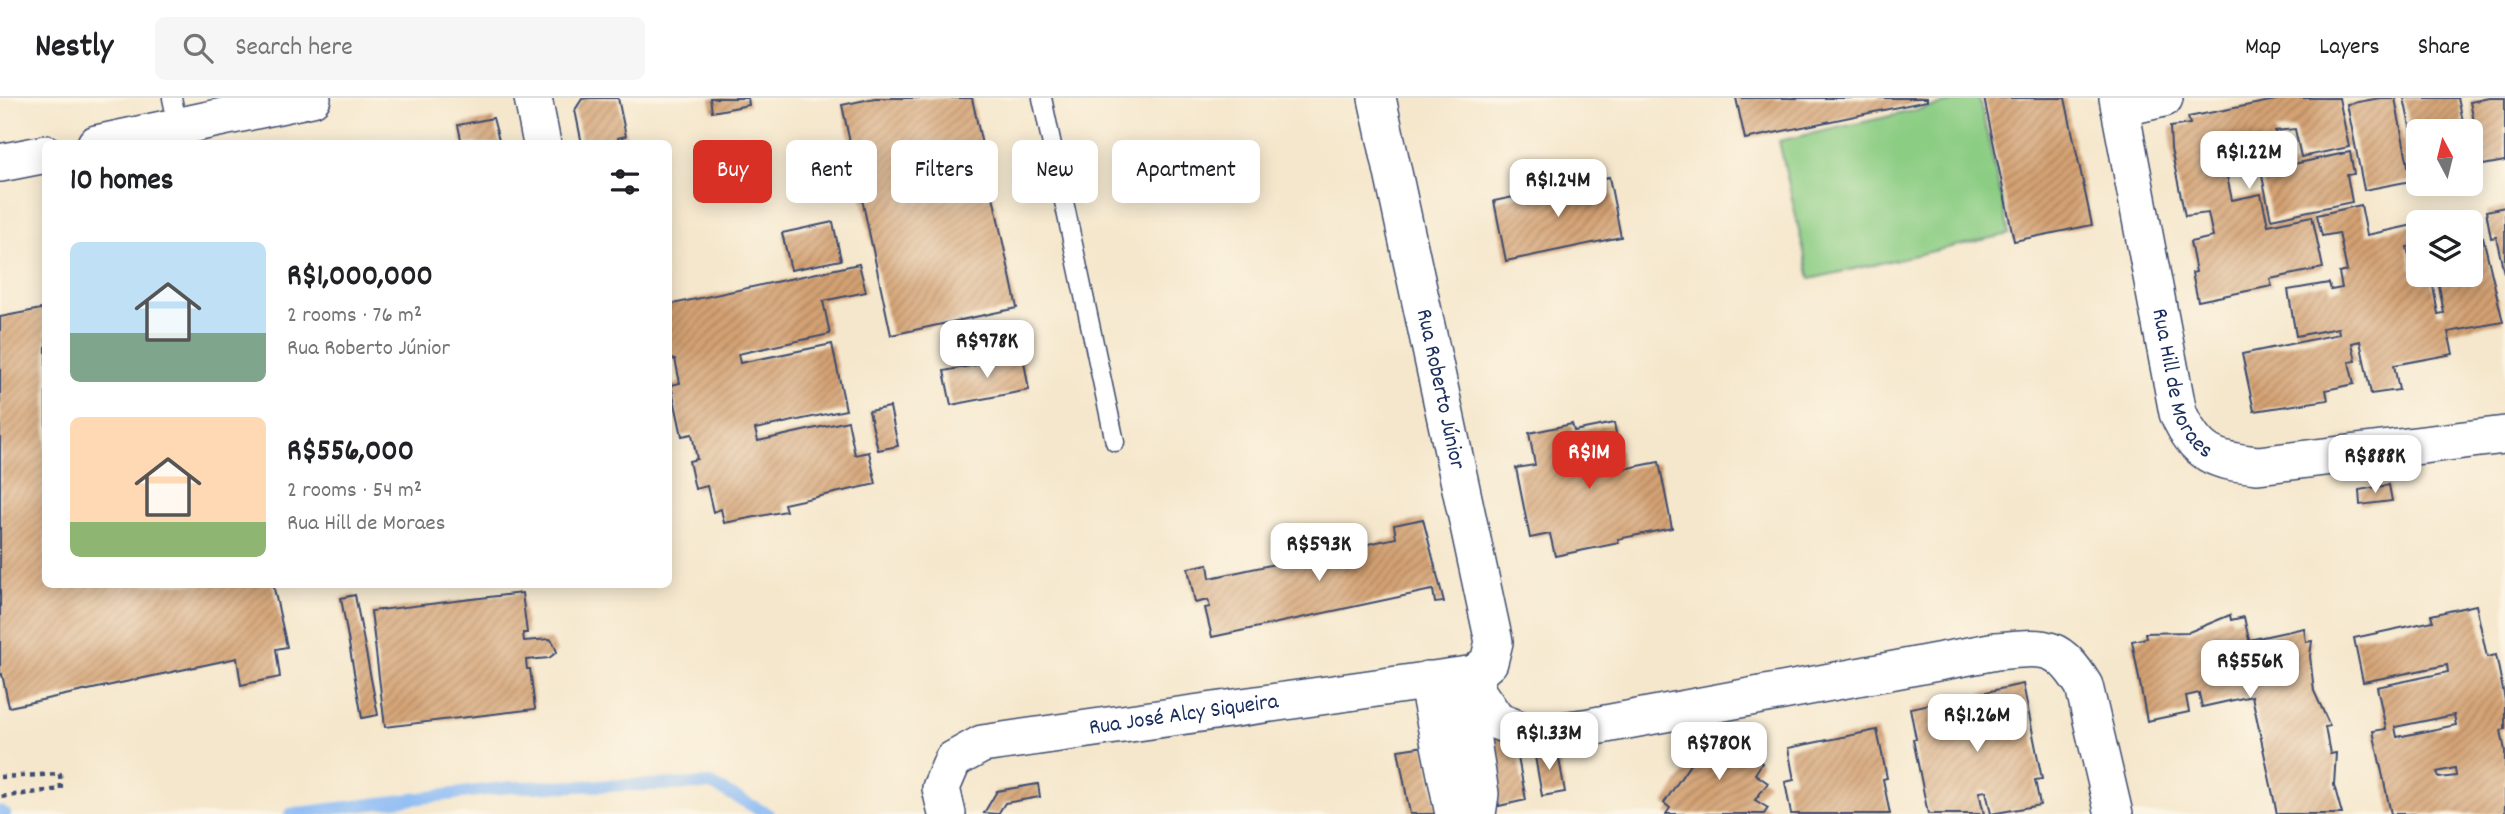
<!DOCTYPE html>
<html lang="en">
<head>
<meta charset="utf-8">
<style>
	:root { --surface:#fff; --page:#f6f6f6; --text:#202124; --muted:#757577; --line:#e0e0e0; --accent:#d93025 }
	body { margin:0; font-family:Dekko,sans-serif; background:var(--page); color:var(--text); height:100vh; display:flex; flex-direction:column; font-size:26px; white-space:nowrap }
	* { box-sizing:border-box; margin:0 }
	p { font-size:23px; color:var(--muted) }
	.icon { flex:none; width:38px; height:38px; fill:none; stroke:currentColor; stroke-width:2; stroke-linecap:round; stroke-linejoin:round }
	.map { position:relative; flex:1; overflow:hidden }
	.drawer { position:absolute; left:42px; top:42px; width:630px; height:448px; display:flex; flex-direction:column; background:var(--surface); border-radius:10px; box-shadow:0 4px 18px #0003 }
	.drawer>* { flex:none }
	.hud { position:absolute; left:693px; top:42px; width:665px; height:63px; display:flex; gap:14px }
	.needle { width:46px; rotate:353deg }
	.controls { position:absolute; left:2406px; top:21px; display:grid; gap:14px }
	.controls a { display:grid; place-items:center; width:77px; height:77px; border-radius:10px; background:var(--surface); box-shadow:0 4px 18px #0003; font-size:35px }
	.price { position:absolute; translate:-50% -60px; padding:0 16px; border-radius:14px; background:#fff; color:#222; font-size:23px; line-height:46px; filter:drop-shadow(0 2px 4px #0008) }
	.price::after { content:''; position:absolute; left:50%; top:42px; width:21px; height:16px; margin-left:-10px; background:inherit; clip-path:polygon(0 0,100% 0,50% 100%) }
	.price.current { background:var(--accent); color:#fff }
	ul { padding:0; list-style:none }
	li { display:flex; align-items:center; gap:21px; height:175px; padding:0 28px }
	li span { display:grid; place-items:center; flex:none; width:196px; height:140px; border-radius:10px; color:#555 }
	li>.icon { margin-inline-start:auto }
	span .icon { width:84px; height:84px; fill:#fffc; stroke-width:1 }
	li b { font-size:30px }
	h2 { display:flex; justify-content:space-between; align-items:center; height:84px; padding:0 28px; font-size:30px }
	.chip { padding:0 24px; border-radius:10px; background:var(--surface); box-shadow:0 4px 18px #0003; font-size:24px; line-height:63px }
	.chip.current { background:var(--accent); color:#fff }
	header { display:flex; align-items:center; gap:42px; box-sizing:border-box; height:98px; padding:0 35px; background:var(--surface); border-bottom:2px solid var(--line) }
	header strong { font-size:33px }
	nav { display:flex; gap:38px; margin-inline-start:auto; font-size:24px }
	.search { width:490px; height:63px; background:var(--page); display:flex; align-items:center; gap:18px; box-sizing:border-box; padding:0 24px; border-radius:10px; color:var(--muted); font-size:26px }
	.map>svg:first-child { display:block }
	.grass { fill:#8ccd84; stroke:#547e71; stroke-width:2 }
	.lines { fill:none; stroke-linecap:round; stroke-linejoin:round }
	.stream { stroke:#89baf5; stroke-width:12 }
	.building { fill:url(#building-hatch); fill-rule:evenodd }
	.service-casing { stroke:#3c4b6e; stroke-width:21 }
	.minor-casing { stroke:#3c4b6e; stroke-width:40 }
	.path { stroke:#3c4b6e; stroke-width:4.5; stroke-dasharray:5 5; stroke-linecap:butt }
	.service { stroke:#fff; stroke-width:18 }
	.minor { stroke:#fff; stroke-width:37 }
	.labels { text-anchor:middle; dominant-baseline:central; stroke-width:7; stroke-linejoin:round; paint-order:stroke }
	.street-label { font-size:23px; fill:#1b2f5e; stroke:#fcf5e5 }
</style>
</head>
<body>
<header>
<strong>Nestly</strong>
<div class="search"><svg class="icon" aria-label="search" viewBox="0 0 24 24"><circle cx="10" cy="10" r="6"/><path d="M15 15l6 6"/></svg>Search here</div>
<nav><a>Map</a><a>Layers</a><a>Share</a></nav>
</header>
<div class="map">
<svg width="2505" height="716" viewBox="0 0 2505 716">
	<defs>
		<pattern id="building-hatch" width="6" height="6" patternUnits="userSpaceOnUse" patternTransform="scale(1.75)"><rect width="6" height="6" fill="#d4a172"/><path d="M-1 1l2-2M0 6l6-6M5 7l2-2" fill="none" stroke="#ab8461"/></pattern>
	</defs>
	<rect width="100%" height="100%" fill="#fcf5e5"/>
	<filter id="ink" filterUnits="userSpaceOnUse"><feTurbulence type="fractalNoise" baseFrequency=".0143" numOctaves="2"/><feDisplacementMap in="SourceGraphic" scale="14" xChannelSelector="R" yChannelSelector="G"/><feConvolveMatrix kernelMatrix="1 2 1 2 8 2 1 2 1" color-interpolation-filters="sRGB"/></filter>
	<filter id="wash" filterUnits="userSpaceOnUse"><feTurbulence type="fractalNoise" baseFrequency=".00686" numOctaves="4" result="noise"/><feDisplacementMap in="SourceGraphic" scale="28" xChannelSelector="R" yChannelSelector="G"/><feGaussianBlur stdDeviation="1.57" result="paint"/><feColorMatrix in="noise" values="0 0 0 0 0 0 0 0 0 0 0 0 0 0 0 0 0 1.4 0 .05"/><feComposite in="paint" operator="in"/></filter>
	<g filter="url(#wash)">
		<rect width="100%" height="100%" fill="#f5e7cc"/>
		<path class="grass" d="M1971,0H1979L2009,136L1810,181L1779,43Z"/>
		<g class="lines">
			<path class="stream" d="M0,713L5,716
				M290,716L511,689L711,686L768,716"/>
		</g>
		<g id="blocks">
			<path class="building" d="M588,0H618L626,38L618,40L620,46H582L575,12L582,1Z
				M710,0H748L749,7L712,14Z
				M875,0H972L1017,210L891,237L842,7Z
				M1736,0H1927V3L1745,41Z
				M1984,0H2065L2092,127L2014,143Z
				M2286,0H2339L2349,49L2301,59L2295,31L2275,33L2281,57L2248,63L2249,69L2226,74L2232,102L2261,96L2268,127L2312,118L2323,170L2270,181L2272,188L2198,203L2192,175L2196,174L2190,144L2213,139L2208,115L2185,118L2171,51L2170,29L2190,26L2188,19Z
				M2380,0H2395L2411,83L2364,92L2347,6Z
				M2404,0H2458L2465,33H2418V74H2415L2412,58L2416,57Z
				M2489,0H2505V63L2483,67L2470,4Z
				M493,20L500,46H462L458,27Z
				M2350,54L2354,76L2347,77L2352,104L2271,121L2261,73Z
				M1609,79L1621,139L1506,163L1494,103Z
				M2361,107L2367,137L2418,126V147L2407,149L2412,172L2418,171V177H2431L2438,216L2444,215L2437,177H2471V141L2483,139L2503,224L2448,234L2453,256L2394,267L2399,292L2371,296L2360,243L2352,245L2356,263L2349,264L2354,286L2326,292L2328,302L2254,313L2242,256L2339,236L2338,230L2296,238L2288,192L2329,185L2331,192L2342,190L2339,175L2347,173L2339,135L2322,138L2317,117Z
				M2505,109V175H2504L2496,139L2491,140L2486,113Z
				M833,124L841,162L791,172L782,135Z
				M859,166L866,194L823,203L830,236L738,256L740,265L832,246L846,312L755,331L758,343L848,323L855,357L869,354L876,386L784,406L786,413L724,425L721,411L713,414L707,388L695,391L689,363L697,361L692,336L682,338L671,287L680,285L675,261L668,262V207Z
				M46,210V486H273L287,549L276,551L280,579L241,587L237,560L9,609L2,576L0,577V219Z
				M1023,258L1029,292L951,307L944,273Z
				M890,309L898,348L878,352L869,313Z
				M1614,325L1623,371L1659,364L1672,430L1618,441L1619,445L1555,458L1550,436L1530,440L1516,370L1535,367L1529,335L1572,326L1574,333Z
				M2389,387L2392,403L2360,407L2359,392Z
				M1423,421L1444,504L1435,505L1433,492L1427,493L1212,539L1205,510L1210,509L1208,502L1195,505L1188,470L1208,466L1210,480L1396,440L1394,427Z
				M522,495L527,535H523L524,543L550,541L553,544L557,554L549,560L526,562L527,571H530L535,611L385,629L371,513Z
				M355,497L378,617L362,620L341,500Z
				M2476,507L2487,559L2496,557L2505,602V631L2501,632L2505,653V716H2391L2373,633L2386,631L2377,589L2448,574L2447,567L2363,584L2354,540L2433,523L2431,517ZM2454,617L2456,627L2397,639L2395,629ZM2455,670L2456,678L2439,680L2437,674Z
				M2230,517L2231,522L2244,519L2249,542L2304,530L2306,544L2312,543L2310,558L2314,593L2330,628L2325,629L2330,656L2336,655L2334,687L2342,716H2277L2252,598L2202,609L2199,595L2186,598L2189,614L2147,623L2132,543L2146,540L2145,535L2189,534Z
				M2023,586L2042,681L2035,682L2040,707L1991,716L1986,693L1979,694L1984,716H1928L1913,641H1916L1910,610L1967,599L1969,608L1983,605L1981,595Z
				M1877,632L1887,680L1883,681L1890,716H1791L1785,684L1794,682L1788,650Z
				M1513,633L1526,702L1499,708L1487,637Z
				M1718,633L1762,665L1755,676L1768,685L1755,702L1768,710L1764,716H1666L1670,710L1664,705L1699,653L1702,655Z
				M1425,648L1438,716H1410L1398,652Z
				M1557,650L1565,694L1542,698L1534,653Z
				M1038,686L1040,699L1005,705L998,716L984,715L997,693Z"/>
		</g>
	</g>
	<g filter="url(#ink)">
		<use href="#blocks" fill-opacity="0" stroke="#3c4b6e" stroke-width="2"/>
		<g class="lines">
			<defs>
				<path id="service" d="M172,0L178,28
					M1042,0L1115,344"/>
				<g id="minor">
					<path d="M533,0L542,46"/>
					<path id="s1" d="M1377,0L1494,544L1489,564L1475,576"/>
					<path id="s2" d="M2118,0L2178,315C2197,357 2214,363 2258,367L2505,337"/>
					<path d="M2120,10L2164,0"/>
					<path d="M96,46L312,0"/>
					<path d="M0,65L46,56"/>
					<path d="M1475,576L1477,594L1497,623L1533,637L1590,629L1996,553C2044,549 2057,544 2084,588L2114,716"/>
					<path d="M1427,582L1453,711L1457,716"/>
					<path d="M1463,582L1480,696L1477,716"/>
					<path id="s3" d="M947,716L941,690L953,662L982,646L1475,576"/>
				</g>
			</defs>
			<use href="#service" class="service-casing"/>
			<use href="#minor" class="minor-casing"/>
			<path class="path" d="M0,679L60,676L61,691L0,699"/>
			<use href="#service" class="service"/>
			<use href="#minor" class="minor"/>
		</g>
	</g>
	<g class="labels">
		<g class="street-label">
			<text stroke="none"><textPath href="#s2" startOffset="294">Rua Hill de Moraes</textPath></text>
			<text stroke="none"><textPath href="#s1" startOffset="298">Rua Roberto Júnior</textPath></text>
			<text stroke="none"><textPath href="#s3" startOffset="294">Rua José Alcy Siqueira</textPath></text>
		</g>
	</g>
</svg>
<div class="controls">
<a><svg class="needle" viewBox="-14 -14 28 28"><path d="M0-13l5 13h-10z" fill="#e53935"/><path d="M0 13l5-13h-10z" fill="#757577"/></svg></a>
<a><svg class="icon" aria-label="layers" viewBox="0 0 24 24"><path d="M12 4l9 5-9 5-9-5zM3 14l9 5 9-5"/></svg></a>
</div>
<b class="price" style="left:2249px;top:93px">R$1.22M</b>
<b class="price" style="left:1558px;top:121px">R$1.24M</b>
<b class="price" style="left:987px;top:282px">R$978K</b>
<b class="price current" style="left:1589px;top:393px">R$1M</b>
<b class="price" style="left:2375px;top:397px">R$888K</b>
<b class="price" style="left:1319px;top:485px">R$593K</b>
<b class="price" style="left:2250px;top:602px">R$556K</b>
<b class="price" style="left:1977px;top:656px">R$1.26M</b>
<b class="price" style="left:1549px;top:674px">R$1.33M</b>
<b class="price" style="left:1719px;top:684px">R$780K</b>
<div class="hud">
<a class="chip current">Buy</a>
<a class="chip">Rent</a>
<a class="chip">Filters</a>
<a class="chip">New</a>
<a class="chip">Apartment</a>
</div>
<section class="drawer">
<h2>10 homes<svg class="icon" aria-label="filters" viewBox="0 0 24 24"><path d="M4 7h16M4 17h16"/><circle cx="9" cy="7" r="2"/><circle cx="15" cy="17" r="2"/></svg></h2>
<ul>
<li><span style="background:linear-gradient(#bfe0f5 65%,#7fa58c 0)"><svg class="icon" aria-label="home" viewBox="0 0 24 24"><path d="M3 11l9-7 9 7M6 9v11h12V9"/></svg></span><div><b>R$1,000,000</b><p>2 rooms · 76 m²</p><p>Rua Roberto Júnior</p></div></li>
<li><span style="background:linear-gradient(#ffd9b3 75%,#8fb573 0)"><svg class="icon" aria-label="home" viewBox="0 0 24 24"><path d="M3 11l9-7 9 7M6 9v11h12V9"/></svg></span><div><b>R$556,000</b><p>2 rooms · 54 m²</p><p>Rua Hill de Moraes</p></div></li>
</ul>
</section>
</div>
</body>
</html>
